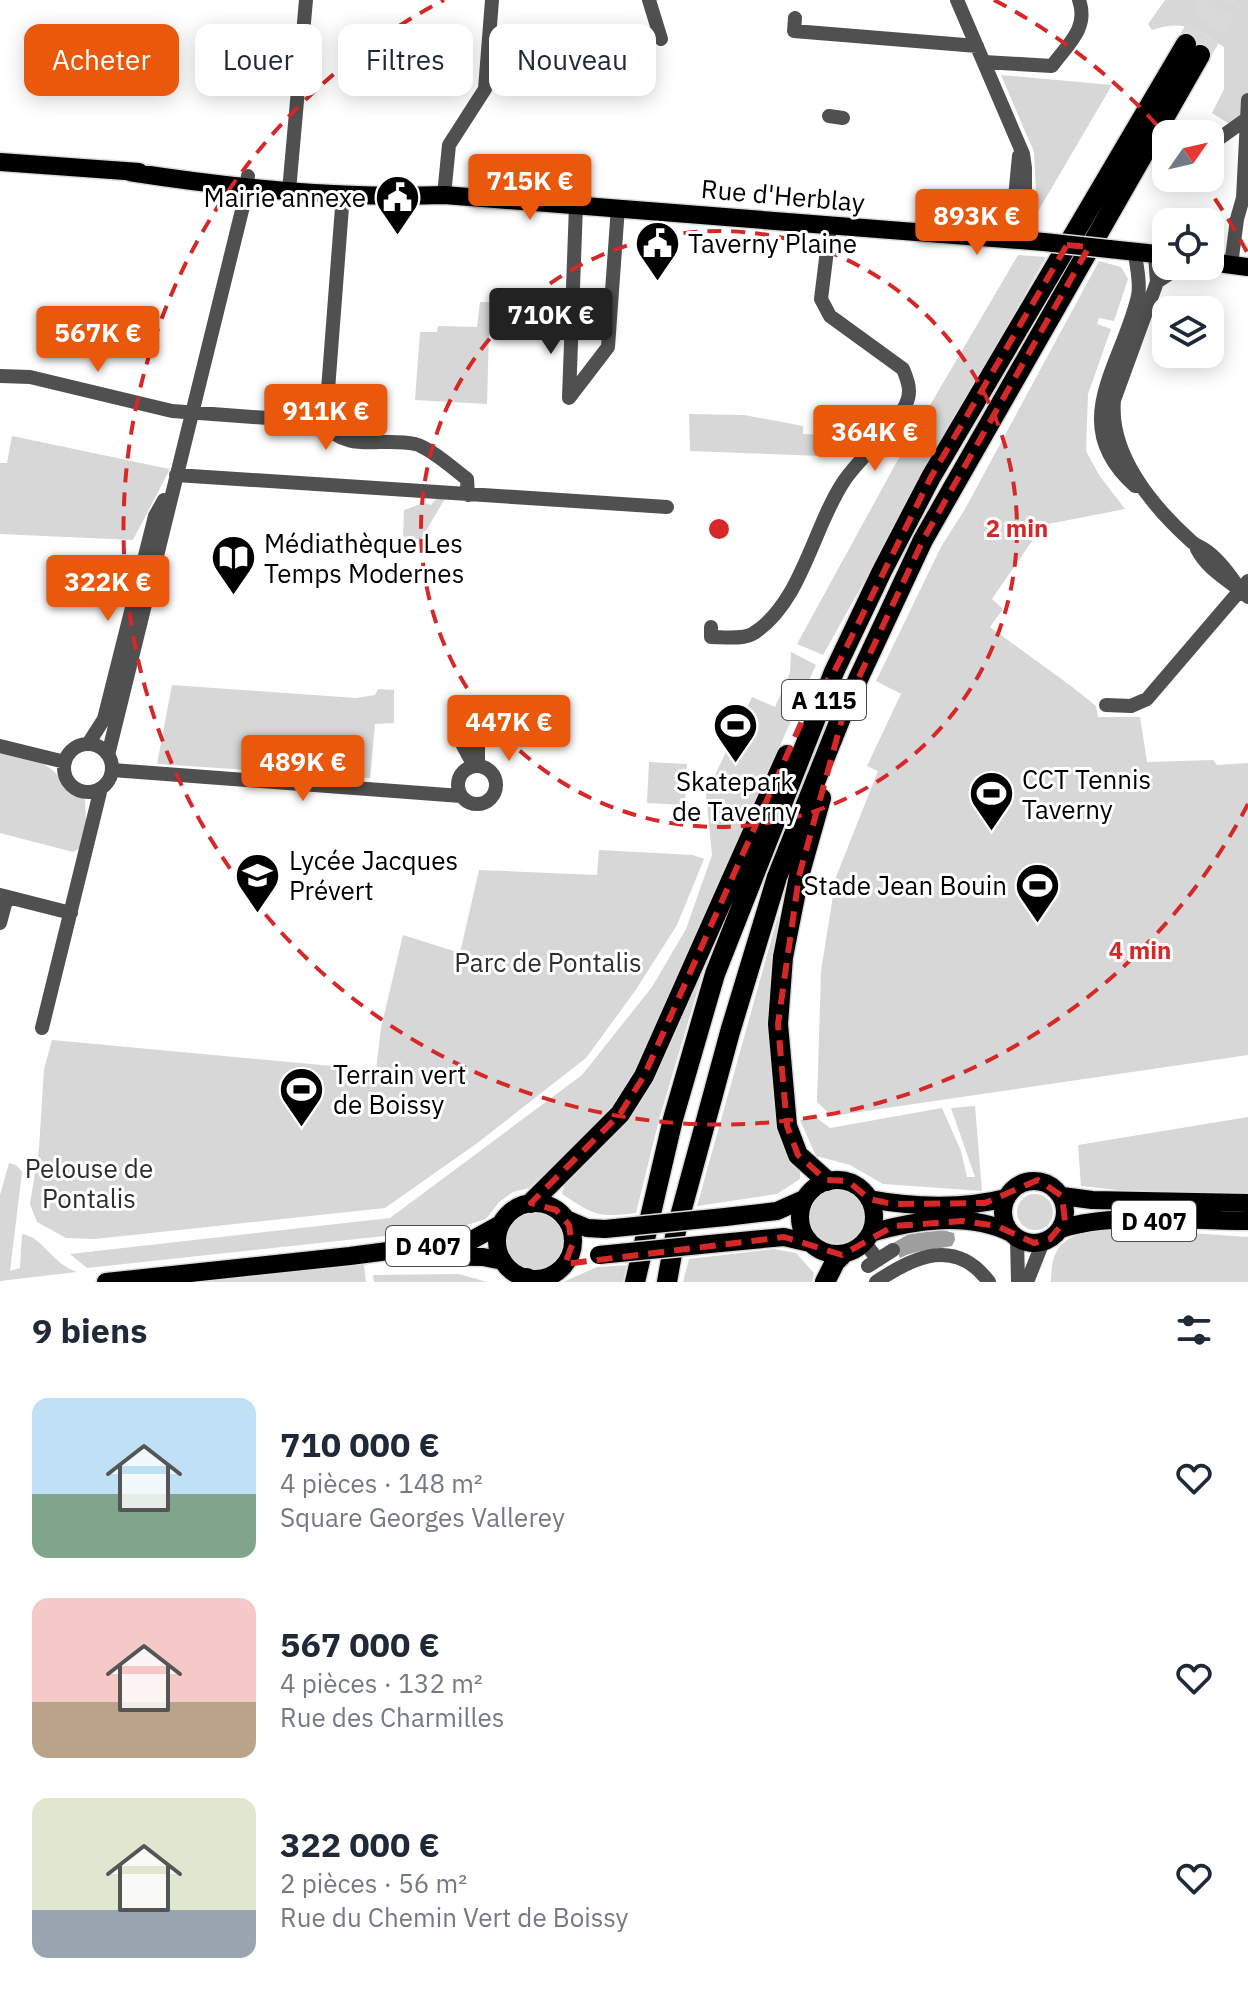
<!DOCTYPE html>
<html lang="fr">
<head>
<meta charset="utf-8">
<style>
	:root { --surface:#fff; --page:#f2f2f3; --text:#1f2937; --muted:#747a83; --accent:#ea580c }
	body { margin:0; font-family:"IBM Plex Sans",sans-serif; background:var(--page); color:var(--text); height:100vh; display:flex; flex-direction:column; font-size:30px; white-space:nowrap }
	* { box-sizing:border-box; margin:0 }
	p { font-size:26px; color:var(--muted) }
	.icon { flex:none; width:44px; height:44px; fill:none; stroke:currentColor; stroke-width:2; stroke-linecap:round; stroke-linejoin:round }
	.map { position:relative; height:1282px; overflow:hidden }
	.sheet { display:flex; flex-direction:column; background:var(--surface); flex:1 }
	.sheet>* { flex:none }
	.guide { position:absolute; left:24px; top:24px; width:800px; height:72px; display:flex; gap:16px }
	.needle { width:52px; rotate:56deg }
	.buttons { position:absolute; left:1152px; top:120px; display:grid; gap:16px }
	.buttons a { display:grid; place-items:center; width:72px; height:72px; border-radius:16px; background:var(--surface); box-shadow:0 4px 20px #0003; font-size:40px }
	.price { position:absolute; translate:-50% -68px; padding:0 18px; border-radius:8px; background:var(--accent); color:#fff; font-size:26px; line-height:52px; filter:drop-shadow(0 2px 4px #0008) }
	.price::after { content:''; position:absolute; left:50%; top:48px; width:24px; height:18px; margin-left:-12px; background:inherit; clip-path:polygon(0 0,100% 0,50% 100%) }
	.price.selected { background:#222; color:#fff }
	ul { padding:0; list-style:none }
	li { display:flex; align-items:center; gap:24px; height:200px; padding:0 32px }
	li span { display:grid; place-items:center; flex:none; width:224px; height:160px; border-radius:16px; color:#555 }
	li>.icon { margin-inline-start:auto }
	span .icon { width:96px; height:96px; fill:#fffc; stroke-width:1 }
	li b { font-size:34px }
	h2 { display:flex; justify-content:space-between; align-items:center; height:96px; padding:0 32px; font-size:34px }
	.chip { padding:0 28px; border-radius:16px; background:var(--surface); box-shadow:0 4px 20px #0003; font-size:28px; line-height:72px }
	.chip.selected { background:var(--accent); color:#fff }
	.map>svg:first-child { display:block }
	.green { fill:#d7d7d7 }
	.water { fill:#9e9e9e }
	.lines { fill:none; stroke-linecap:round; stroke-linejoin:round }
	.highway-tunnel { stroke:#d9d9d9; stroke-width:20; stroke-dasharray:20 10; stroke-linecap:butt }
	.major-casing { stroke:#dbdbdb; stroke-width:21 }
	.highway-casing { stroke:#dbdbdb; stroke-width:23 }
	.minor { stroke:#505050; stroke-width:14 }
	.major { stroke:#000; stroke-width:18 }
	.highway { stroke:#000; stroke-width:20 }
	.major-bridge-casing { stroke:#dbdbdb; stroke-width:21; stroke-linecap:butt }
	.major-bridge { stroke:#000; stroke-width:18 }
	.marked { fill:none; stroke:#d62828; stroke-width:6; stroke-dasharray:16 10; stroke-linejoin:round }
	.ring { fill:none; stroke:#d62828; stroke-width:4; stroke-dasharray:14 10 }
	.labels { text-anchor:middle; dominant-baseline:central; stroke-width:6; stroke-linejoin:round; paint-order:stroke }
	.shield { fill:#fff; stroke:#4c4c4c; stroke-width:2 }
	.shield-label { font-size:24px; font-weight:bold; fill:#000 }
	.street-label { font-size:26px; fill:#000; stroke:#fff }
	.poi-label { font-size:26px; fill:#000; stroke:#fff; text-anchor:start }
	.park-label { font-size:26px; fill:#2e2e2e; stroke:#fff }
	.centre { fill:#d62828; stroke:#fff; stroke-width:4 }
	.ring-label { font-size:24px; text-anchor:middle; font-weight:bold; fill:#d62828; stroke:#fff; stroke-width:6; stroke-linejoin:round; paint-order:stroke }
</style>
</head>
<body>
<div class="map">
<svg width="1248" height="1282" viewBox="0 0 1248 1282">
	<rect width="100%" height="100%" fill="#fff"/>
	<path class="green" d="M1165,0H1248V118L1234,127L1212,113L1224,89V47C1197,29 1185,19 1152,30L1148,24Z
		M1001,75L1112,85L1037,213L1034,152Z
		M1018,255L1046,257L823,655L797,644L895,465Z
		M1099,261L1121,267L1128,279L1114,321L1099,318L1097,324L1111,329L1088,394L1086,451L1099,475L1125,509L1043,525L992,599L1003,609L990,627L1071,686L1096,706L1098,717H1140L1147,762L1213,760L1217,765L1248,763V1055L832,1116L817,1102L821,971L836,877L878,771L867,766L901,694L876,681L941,547L965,509Z
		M480,302H516L513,332L489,331L487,404L415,400L420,332H437L438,326L477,327Z
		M689,414L744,415L803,426V434L869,437L847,457L690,451Z
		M12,436L160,467L170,469L133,540L0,534V463H7Z
		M449,492L421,539L410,540L403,536L404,510L424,503L431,505L440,493Z
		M791,652L816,665L634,1072L614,1106L584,1137L529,1188L513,1192L499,1202L486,1219L467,1225L394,1235L87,1268L70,1254L390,1218L582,1075L652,987L686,929L712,855L706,794L752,697L775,707L790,673Z
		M172,685L356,698L375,695L378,689L394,690V723L375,724L370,778L157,764Z
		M0,753C16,757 38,758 51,769C64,779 68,796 85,799L86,821L80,848L73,852L0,833Z
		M649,762L687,764L685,805L647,803Z
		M599,850L693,855L704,859L677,925L635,991L586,1058L476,1144L385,1208L95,1239L66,1238L37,1222L30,1204L39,1148L44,1069L52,1040L376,1070L381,1028L403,935L460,953L479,870L597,875Z
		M779,912L770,1027L774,1105L783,1142L800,1169V1179L777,1194L697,1206Z
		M706,962L659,1120L636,1213C598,1218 594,1215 562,1194L566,1176L594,1154Z
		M975,1106L982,1191L883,1184L850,1165L816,1156L800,1120L813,1115L830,1128L942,1108L961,1151L967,1177H975L951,1108Z
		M1248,1117V1194L1118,1190L1081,1186L1078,1145Z
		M9,1163L16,1165L22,1172L10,1271L20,1268L22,1234C43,1237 51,1263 77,1272L0,1281V1195Z
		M808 1218a29 29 0 1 1 58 0a29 29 0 1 1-58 0Z
		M1017 1212a18 18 0 1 1 36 0a18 18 0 1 1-36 0Z
		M506 1240a29 29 0 1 1 58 0a29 29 0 1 1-58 0Z
		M1106,1227L1248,1237V1282H1051C1051,1239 1069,1236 1106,1227Z
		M774,1249L796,1253L814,1273L812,1282H683L689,1259Z
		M364,1265L366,1282H192L316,1267Z
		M627,1265L623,1282H563L597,1267Z
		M459,1274L487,1282H374L373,1275Z"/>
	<path class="water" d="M942,1230L954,1233L955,1240L952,1246C934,1250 918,1249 900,1258L893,1243L909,1234Z"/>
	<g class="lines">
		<path class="highway-tunnel" d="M1186,44L1212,0
			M1200,55L1233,0"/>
		<defs>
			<path id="major" d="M0,162L139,172
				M129,172C233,188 338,199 444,195L1044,242
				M1109,249L1166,255
				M1210,262L1248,267
				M800 1217a37 37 0 1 1 74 0a37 37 0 1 1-74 0Z
				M1003 1212a31 31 0 1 1 62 0a31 31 0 1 1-62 0Z
				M1062,1196L1092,1200L1248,1203
				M869,1199C912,1207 964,1209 1006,1198
				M497 1241a38 38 0 1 1 76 0a38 38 0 1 1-76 0Z
				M725,1217L777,1211L804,1199
				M566,1219L587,1228L605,1229
				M1061,1229C1110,1212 1195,1221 1248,1221
				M871,1233C914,1220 969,1212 1011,1233
				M720,1243L784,1237L810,1243
				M421,1256L483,1257L503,1261
				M106,1282L350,1256L472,1240L501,1224"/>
			<path id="highway" d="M821,798L799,876L783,957L778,1024L787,1126L798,1155L827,1181
				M531,1203L620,1114L644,1076L787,755
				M527,1278L531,1282
				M635,1282L673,1119L715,974L834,672L882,571L931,477L1186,44
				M667,1282L676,1231L730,1032L777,877L846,705L923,540L1200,55
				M825,1282L835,1262L842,1255"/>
		</defs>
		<use href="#major" class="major-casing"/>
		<use href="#highway" class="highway-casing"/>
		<path class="minor" d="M649,0L661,39
			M957,0L1023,154L1025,168V240
			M795,18L794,31L977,46
			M984,62L1052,66C1068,44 1089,28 1079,0
			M829,116L843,118
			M1210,145L1248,118
			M289,191L306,0
			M444,195L449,145L485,89L492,0
			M576,205L569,398L608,347L618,207
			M1011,239L1019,156
			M1135,252C1136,266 1141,282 1138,296C1122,366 1065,424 1135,486
			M1155,255L1157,282L1114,400C1109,455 1153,507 1192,542C1197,546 1203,548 1208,552C1221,562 1231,576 1240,590
			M1231,265L1237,219L1243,198L1248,100
			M1157,282L1181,266
			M0,376L30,377L172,411L322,422C349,455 379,436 415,444C429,447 455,470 467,479L468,495
			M322,422L326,416L343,194
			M176,475L667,507
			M1197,549C1209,572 1230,580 1248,597
			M711,627V637C723,637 744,640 754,633C802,602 813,527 844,481C862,454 892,434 906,404C912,392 908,381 903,369L830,316L821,299L830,226
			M1106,705L1131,706L1147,699L1248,581
			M460,733V740L474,766
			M88,744L104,719L155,516L164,500
			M64 768a24 24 0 1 1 48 0a24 24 0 1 1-48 0Z
			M0,746L65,762
			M108,755L246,194L248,176
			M478,765V738
			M458 785a19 19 0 1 1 38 0a19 19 0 1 1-38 0Z
			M112,770L461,796
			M0,895L71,913
			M0,923L7,897
			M42,1028L101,788
			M1017,1238L1018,1282
			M865,1243L878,1260
			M868,1266L893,1250
			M876,1282C914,1256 956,1237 989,1282
			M1027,1282L1043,1242"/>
		<use href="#major" class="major"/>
		<use href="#highway" class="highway"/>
		<defs>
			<path id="major-bridge" d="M1044,242L1109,249
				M605,1229L725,1217
				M599,1255L720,1243"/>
		</defs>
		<use href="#major-bridge" class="major-bridge-casing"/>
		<use href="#major-bridge" class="major-bridge"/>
	</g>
	<path class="marked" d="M1067,245L1089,247L923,540L846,705L799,876L778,1024L787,1126L798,1155L826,1180L848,1181L869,1199L892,1204L985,1203L1038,1180L1062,1196L1065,1221L1050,1239L1034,1243L997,1226L963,1221L894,1226L842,1255L784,1237L565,1264L572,1245L569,1225L556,1210L531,1203L620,1114L644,1076L811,701L834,672L931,477Z"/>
	<g class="ring">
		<circle cx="719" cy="529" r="298"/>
		<path d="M1248 804A596 596 0 1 1 444 0M994 0A596 596 0 0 1 1165 134M1201 179A596 596 0 0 1 1248 254"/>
	</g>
	<defs>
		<symbol id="civic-pin" viewBox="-11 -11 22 30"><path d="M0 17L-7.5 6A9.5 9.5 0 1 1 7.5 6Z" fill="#000" stroke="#fff"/><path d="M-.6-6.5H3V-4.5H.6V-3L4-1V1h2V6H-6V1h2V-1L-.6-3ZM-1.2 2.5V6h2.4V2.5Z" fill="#fff"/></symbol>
		<symbol id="library-pin" viewBox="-11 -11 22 30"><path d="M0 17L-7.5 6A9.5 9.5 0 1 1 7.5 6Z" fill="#000" stroke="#fff"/><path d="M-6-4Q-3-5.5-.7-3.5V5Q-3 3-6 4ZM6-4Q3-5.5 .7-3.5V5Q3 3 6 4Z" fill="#fff"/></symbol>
		<symbol id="stadium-pin" viewBox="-11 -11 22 30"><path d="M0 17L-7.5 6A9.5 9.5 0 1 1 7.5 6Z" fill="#000" stroke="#fff"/><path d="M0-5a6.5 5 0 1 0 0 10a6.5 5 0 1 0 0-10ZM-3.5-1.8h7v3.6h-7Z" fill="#fff"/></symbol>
		<symbol id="school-pin" viewBox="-11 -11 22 30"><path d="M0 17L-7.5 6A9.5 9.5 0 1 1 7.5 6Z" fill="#000" stroke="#fff"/><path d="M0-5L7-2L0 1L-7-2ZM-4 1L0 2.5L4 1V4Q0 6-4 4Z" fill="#fff"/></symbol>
	</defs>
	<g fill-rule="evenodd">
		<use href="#civic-pin" x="372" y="172" width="51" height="69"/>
		<use href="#civic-pin" x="632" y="218" width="51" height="69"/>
		<use href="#library-pin" x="208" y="532" width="51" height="69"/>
		<use href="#stadium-pin" x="710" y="700" width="51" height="69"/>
		<use href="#stadium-pin" x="966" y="768" width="51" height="69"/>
		<use href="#school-pin" x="232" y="850" width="51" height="69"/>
		<use href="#stadium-pin" x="1012" y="860" width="51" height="69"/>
		<use href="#stadium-pin" x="276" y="1064" width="51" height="69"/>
	</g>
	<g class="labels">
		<g class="shield">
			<rect x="782" y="680" width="84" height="40" rx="6"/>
			<rect x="1112" y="1201" width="84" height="40" rx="6"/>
			<rect x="386" y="1226" width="84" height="40" rx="6"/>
		</g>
		<g class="shield-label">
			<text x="824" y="700">A 115</text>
			<text x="1154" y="1221">D 407</text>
			<text x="428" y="1246">D 407</text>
		</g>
		<g class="street-label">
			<text transform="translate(783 195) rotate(5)">Rue d'Herblay</text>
		</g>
		<g class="poi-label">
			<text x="366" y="197" text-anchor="end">Mairie annexe</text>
			<text x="688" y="243">Taverny Plaine</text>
			<text x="264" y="543">Médiathèque Les<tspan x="264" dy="30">Temps Modernes</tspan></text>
			<text x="1022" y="779">CCT Tennis<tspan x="1022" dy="30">Taverny</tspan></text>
			<text x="735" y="781" text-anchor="middle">Skatepark<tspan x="735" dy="30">de Taverny</tspan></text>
			<text x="289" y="860">Lycée Jacques<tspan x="289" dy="30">Prévert</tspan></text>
			<text x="1007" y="885" text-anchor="end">Stade Jean Bouin</text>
			<text x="333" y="1074">Terrain vert<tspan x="333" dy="30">de Boissy</tspan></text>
		</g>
		<g class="park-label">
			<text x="548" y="962">Parc de Pontalis</text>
			<text x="89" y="1168">Pelouse de<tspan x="89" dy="30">Pontalis</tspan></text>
		</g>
	</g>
	<circle cx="719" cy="529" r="12" class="centre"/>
	<g class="ring-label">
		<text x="1017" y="537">2 min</text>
		<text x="1140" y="959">4 min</text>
	</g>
</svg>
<div class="buttons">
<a><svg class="needle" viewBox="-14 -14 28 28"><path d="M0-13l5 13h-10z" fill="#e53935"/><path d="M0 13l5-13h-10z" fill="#747a83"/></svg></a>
<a><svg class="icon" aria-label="locate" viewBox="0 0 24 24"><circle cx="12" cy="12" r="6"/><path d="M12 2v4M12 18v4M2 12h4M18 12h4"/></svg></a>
<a><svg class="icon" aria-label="layers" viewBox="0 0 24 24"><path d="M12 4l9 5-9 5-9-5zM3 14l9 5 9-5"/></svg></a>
</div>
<b class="price" style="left:530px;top:222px">715K €</b>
<b class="price" style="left:977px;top:257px">893K €</b>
<b class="price selected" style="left:551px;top:356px">710K €</b>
<b class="price" style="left:98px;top:374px">567K €</b>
<b class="price" style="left:326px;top:452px">911K €</b>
<b class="price" style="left:875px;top:473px">364K €</b>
<b class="price" style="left:108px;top:623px">322K €</b>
<b class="price" style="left:509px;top:763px">447K €</b>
<b class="price" style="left:303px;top:803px">489K €</b>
<div class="guide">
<a class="chip selected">Acheter</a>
<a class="chip">Louer</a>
<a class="chip">Filtres</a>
<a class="chip">Nouveau</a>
</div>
</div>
<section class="sheet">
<h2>9 biens<svg class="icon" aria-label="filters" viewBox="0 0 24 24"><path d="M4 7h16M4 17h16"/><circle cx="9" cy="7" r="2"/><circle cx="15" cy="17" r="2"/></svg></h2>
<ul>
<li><span style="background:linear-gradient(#bfe0f5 60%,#7fa58c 0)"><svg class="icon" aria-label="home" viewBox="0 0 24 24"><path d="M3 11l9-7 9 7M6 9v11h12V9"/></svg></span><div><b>710 000 €</b><p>4 pièces · 148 m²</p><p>Square Georges Vallerey</p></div><svg class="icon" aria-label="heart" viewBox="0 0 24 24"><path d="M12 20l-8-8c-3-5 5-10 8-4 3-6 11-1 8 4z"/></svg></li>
<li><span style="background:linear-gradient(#f6c9c9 65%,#b9a48a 0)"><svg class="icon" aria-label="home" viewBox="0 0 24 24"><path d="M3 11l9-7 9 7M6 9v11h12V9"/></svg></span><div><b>567 000 €</b><p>4 pièces · 132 m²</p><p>Rue des Charmilles</p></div><svg class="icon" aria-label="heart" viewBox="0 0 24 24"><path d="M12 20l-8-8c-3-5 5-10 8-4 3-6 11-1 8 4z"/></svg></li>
<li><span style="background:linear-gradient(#dfe7d0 70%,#9aa5b1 0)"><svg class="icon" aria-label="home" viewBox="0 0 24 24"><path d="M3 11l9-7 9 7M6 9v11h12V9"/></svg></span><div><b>322 000 €</b><p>2 pièces · 56 m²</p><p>Rue du Chemin Vert de Boissy</p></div><svg class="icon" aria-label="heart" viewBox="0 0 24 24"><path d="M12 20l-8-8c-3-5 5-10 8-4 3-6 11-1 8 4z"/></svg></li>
</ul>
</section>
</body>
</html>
